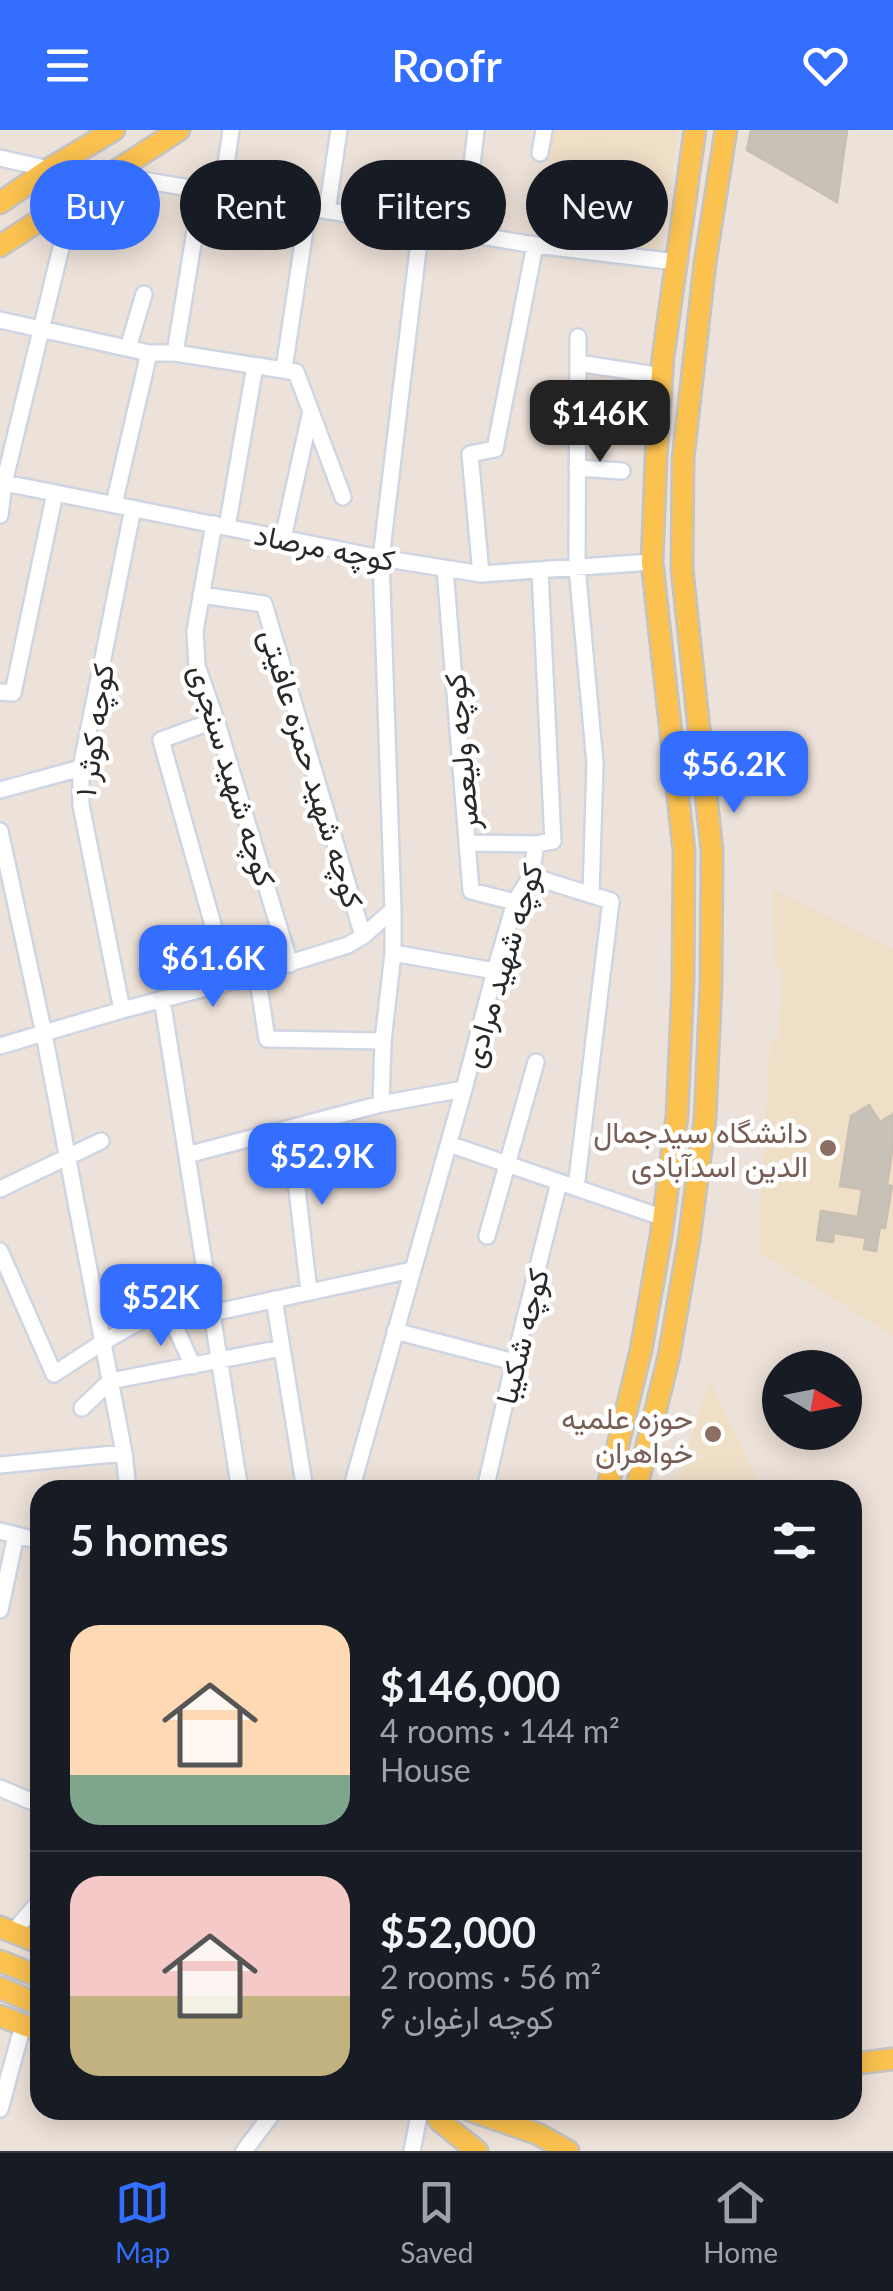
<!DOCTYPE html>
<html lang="en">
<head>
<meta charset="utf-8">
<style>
	:root { --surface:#171b24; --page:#242831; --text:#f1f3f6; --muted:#9ea1a6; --line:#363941; --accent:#346eff }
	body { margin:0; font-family:Lato,Vazirmatn,sans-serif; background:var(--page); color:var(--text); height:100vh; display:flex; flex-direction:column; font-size:38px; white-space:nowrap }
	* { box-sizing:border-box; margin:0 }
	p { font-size:32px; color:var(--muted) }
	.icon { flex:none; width:55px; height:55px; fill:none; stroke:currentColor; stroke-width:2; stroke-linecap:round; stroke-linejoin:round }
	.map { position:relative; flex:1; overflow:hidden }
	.panel { position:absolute; left:30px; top:1350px; width:832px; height:640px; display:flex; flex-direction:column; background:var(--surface); border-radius:30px; box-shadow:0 5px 25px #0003 }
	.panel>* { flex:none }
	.guide { position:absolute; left:30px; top:30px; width:835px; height:90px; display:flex; gap:20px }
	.needle { width:65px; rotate:100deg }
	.tools { position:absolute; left:762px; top:1220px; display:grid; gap:20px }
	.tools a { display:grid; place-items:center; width:100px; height:100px; border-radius:50%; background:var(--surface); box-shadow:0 5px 25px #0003; font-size:50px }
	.price { position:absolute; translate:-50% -85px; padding:0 22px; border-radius:20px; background:var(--accent); color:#fff; font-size:32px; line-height:65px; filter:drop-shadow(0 2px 5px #0008) }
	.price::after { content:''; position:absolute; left:50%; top:60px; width:30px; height:22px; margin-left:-15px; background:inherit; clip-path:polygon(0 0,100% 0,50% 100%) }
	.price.selected { background:#222; color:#fff }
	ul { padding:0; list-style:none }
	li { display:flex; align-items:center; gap:30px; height:250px; padding:0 40px }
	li+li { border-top:2px solid var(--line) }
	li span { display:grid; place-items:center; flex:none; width:280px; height:200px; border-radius:30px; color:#555 }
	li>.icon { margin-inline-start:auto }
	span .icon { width:120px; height:120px; fill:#fffc; stroke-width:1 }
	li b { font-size:42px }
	h2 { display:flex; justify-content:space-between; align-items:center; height:120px; padding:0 40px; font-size:42px }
	.tag { padding:0 35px; border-radius:45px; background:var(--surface); box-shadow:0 5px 25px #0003; font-size:35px; line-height:90px }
	.tag.selected { background:var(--accent); color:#fff }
	header { display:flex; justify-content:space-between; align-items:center; height:130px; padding:0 40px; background:var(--accent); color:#fff; font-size:45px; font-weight:600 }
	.menu { display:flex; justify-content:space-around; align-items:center; height:140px; border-top:2px solid var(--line); background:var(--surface); font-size:28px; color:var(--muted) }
	.menu a { display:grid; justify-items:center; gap:5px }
	.menu .selected { color:var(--accent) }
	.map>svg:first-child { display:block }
	.education { fill:#f0dfc7 }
	.building { fill:#c7c1b8; stroke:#c8beb3; stroke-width:2.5 }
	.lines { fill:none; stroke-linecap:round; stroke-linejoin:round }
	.minor-casing { stroke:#ced5e3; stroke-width:20 }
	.major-casing { stroke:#c3c3c3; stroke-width:25 }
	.minor { stroke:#fff; stroke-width:15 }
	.major { stroke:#fbc24f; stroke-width:20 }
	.education-dot { fill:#8d6e63; stroke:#fff; stroke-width:4 }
	.labels { text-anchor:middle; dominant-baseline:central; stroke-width:9; stroke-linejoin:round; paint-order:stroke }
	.street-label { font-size:30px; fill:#292929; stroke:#fff }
	.education-label { font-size:30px; fill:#785e54; stroke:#fff; text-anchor:end }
</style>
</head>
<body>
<header><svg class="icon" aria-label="menu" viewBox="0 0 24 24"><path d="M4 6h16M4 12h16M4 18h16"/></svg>Roofr<svg class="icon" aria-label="heart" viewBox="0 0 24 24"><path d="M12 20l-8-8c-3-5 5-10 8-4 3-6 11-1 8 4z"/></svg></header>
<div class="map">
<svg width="893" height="2021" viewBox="0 0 893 2021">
	<rect width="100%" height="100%" fill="#ede2d9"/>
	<path class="education" d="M551,0H678L659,120L580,107L585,77L554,72L560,33L546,31Z
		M773,759L893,819V1206L758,1122L770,914L780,905L782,840L774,835Z
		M710,1249L761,1360H674Z"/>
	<path class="building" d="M751,0H847L837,72L747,20Z
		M869,975L880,992L893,984V1015L887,1055L892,1056L885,1098L880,1097L876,1121L864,1119L866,1108L834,1103L833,1112L817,1110L821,1081L858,1087L862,1059L840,1056L851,986Z"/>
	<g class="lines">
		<defs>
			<path id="minor" d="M540,23L544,0
				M0,28L49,39
				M471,44L476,0
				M111,45L535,115L676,132
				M222,63L231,0
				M327,81L339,0
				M0,190L149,223H175L296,242L343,367
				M578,207L577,437L595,633L591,765
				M128,218L144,164
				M175,223L202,59
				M578,233L662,246
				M284,239L308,79
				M577,338L622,341
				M0,352L381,428L481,444L652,432
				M114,374L149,223
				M0,385L4,353L73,68
				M214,394L195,501L197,536L216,590L290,834
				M227,397L255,236
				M283,408L310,285
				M445,439L471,761L515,772
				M481,444L470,324L495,319L535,115
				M201,465L264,474L363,806
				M0,562L13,563L55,363
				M216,590L161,610L229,852
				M0,660L81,638
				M0,701L44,904L124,1323L128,1360
				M467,713L536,714L553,711L540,441
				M531,746L611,771L576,1058
				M393,823L495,841
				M257,844L267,909L383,911
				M162,869L240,1360
				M122,880L81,675V638L133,378
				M0,916L122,880L229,852L348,815L363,806L393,780
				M381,974L383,911L393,823V780L381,428L421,95
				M290,999L309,1162
				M449,1014L664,1088
				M187,1025L381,974L464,959
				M0,1059L101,1011
				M487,1106L536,932
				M0,1121L54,1244L103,1212L166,1177L193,1236
				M274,1169L305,1360
				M212,1183L412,1140
				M395,1201L514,1232
				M82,1278L110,1251L282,1218
				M0,1335L124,1323
				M351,1360L464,959L495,841L515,772L531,746L536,714
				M485,1360L514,1232L559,1052
				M0,1401L40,1411
				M0,1480L16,1405
				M0,1658L40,1675
				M13,1802L40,1771
				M0,1979L23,1895
				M244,2021L275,1980
				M412,2021L420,1980"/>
			<path id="major" d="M0,73L49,39L114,0
				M0,116L179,0
				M607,1360L641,1220L661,1106L677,986L683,853L684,721L652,432L656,329L663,227L695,0
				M636,1360L669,1226L689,1110L705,989L711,854L712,721L682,439L683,329L705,133L726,0
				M0,1797L40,1813
				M0,1831L40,1847
				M0,1858L40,1875
				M0,1886L40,1901
				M852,1934L893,1929
				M433,1980L440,1991L477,2021
				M469,1980L538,2004L568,2021"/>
		</defs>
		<use href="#minor" class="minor-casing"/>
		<use href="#major" class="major-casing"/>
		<use href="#minor" class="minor"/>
		<use href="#major" class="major"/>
	</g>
	<g class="education-dot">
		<circle cx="828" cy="1018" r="10"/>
		<circle cx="713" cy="1304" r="10"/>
	</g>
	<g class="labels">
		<g class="street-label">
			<text transform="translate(325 416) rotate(11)">کوچه مرصاد</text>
			<text transform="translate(93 600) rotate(-82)">کوچه کوثر ۱</text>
			<text transform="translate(460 622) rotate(-95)">کوچه ولیعصر</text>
			<text transform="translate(313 638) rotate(73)">کوچه شهید حمزه عافیتی</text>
			<text transform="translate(234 645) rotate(73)">کوچه شهید سنجری</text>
			<text transform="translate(501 835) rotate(-73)">کوچه شهید مرادی</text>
			<text transform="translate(521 1206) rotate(-76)">کوچه شکیبا</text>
		</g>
		<g class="education-label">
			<text x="808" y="1001">دانشگاه سیدجمال<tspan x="808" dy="34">الدین اسدآبادی</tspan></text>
			<text x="693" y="1287">حوزه علمیه<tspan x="693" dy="34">خواهران</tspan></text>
		</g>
	</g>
</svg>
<div class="tools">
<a><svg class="needle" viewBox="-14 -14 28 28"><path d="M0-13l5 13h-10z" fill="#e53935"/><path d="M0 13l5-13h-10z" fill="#9ea1a6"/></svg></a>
</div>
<b class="price selected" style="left:600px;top:335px">$146K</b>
<b class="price" style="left:734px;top:686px">$56.2K</b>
<b class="price" style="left:213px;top:880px">$61.6K</b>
<b class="price" style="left:322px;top:1078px">$52.9K</b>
<b class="price" style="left:161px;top:1219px">$52K</b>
<div class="guide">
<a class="tag selected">Buy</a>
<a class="tag">Rent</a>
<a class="tag">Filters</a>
<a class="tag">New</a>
</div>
<section class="panel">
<h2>5 homes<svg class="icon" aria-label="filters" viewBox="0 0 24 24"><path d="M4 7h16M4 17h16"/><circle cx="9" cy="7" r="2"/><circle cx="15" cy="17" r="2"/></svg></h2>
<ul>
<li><span style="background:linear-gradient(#ffd9b3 75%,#7fa58c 0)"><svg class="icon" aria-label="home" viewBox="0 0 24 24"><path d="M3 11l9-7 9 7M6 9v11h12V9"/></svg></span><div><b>$146,000</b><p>4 rooms · 144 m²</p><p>House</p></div></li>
<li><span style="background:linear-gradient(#f6c9c9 60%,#c2b280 0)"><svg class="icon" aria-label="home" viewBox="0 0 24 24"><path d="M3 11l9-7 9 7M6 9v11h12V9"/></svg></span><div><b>$52,000</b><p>2 rooms · 56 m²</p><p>کوچه ارغوان ۶</p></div></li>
</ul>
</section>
</div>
<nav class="menu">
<a class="selected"><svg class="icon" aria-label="map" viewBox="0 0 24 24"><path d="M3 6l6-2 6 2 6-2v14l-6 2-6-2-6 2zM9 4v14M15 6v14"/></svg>Map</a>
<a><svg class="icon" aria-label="saved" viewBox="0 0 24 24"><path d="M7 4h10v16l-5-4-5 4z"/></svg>Saved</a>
<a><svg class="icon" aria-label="home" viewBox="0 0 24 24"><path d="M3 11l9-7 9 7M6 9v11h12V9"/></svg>Home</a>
</nav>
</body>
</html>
